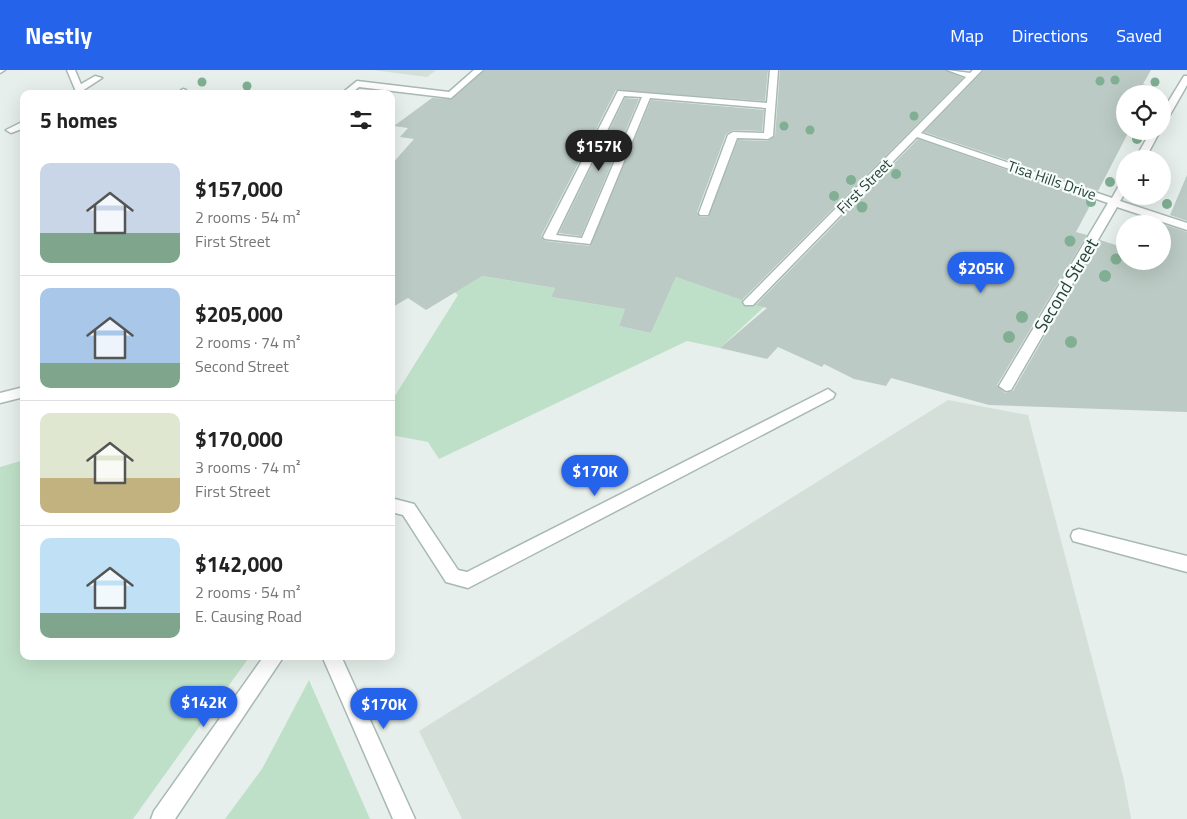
<!DOCTYPE html>
<html lang="en">
<head>
<meta charset="utf-8">
<style>
	:root { --surface:#fff; --page:#f6f6f6; --text:#222; --muted:#767676; --line:#e0e0e0; --accent:#2563eb }
	body { margin:0; font-family:"Titillium Web",sans-serif; background:var(--page); color:var(--text); height:100vh; display:flex; flex-direction:column; font-size:19px; white-space:nowrap }
	* { box-sizing:border-box; margin:0 }
	p { font-size:16px; color:var(--muted) }
	.icon { flex:none; width:28px; height:28px; fill:none; stroke:currentColor; stroke-width:2; stroke-linecap:round; stroke-linejoin:round }
	.map { position:relative; flex:1; overflow:hidden }
	.sheet { position:absolute; left:20px; top:20px; width:375px; height:570px; display:flex; flex-direction:column; background:var(--surface); border-radius:10px; box-shadow:0 5px 20px #0002 }
	.sheet>* { flex:none }
	.controls { position:absolute; left:1116px; top:15px; display:grid; gap:10px }
	.controls a { display:grid; place-items:center; width:55px; height:55px; border-radius:50%; background:var(--surface); box-shadow:0 5px 20px #0002; font-size:25px }
	.price { position:absolute; translate:-50% -42px; padding:0 11px; border-radius:18px; background:var(--accent); color:#fff; font-size:16px; line-height:32px; filter:drop-shadow(0 1px 2px #0008) }
	.price::after { content:''; position:absolute; left:50%; top:30px; width:15px; height:11px; margin-left:-8px; background:inherit; clip-path:polygon(0 0,100% 0,50% 100%) }
	.price.active { background:#222; color:#fff }
	ul { padding:0; list-style:none }
	li { display:flex; align-items:center; gap:15px; height:125px; padding:0 20px }
	li+li { border-top:1px solid var(--line) }
	li span { display:grid; place-items:center; flex:none; width:140px; height:100px; border-radius:10px; color:#555 }
	li>.icon { margin-inline-start:auto }
	span .icon { width:60px; height:60px; fill:#fffc; stroke-width:1 }
	li b { font-size:21px }
	h2 { display:flex; justify-content:space-between; align-items:center; height:60px; padding:0 20px; font-size:21px }
	header { display:flex; align-items:center; gap:30px; box-sizing:border-box; height:70px; padding:0 25px; background:var(--accent); color:#fff }
	header strong { font-size:24px }
	nav { display:flex; gap:28px; margin-inline-start:auto; font-size:18px }
	.map>svg:first-child { display:block }
	.built { fill:#d4dfda }
	.green { fill:#bfe0c8 }
	.building { fill:#bbcac4 }
	.lines { fill:none; stroke-linecap:round; stroke-linejoin:round }
	.service-casing { stroke:#a8b8b2; stroke-width:3 }
	.minor-casing { stroke:#a8b8b2; stroke-width:3 }
	.service { fill:#fff; fill-rule:evenodd }
	.minor { fill:#fff; fill-rule:evenodd }
	.tree { fill:#80af93 }
	.labels { text-anchor:middle; dominant-baseline:central; stroke-width:4.5; stroke-linejoin:round; paint-order:stroke }
	.far-street-label { font-size:15px; fill:#24423a; stroke:#f7fbf9 }
	.street-label { font-size:18px; fill:#24423a; stroke:#f7fbf9 }
</style>
</head>
<body>
<header>
<strong>Nestly</strong>
<nav><a>Map</a><a>Directions</a><a>Saved</a></nav>
</header>
<div class="map">
<svg width="1187" height="749" viewBox="0 0 1187 749">
	<rect width="100%" height="100%" fill="#e6efeb"/>
	<path class="built" d="M373,0H436L427,7Z
		M948,330L1028,345L1124,710L1131,749H462L419,661Z"/>
	<path class="green" d="M391,91L440,98L482,206L555,218L551,227L625,239L619,256L651,263L676,207L764,237L720,278L687,271L439,389L428,372L391,365V332L458,225L429,200L391,177Z
		M24,390V586H250L133,749H0V397Z
		M309,610L370,749H225L262,699Z"/>
	<path class="building" d="M485,0H768L765,31L616,20L541,166L545,171L590,176L651,30L764,40L762,61L733,60L726,64L697,142L700,147H708L738,70L768,71L775,66L780,0H945L963,8L742,230L676,207L651,263L619,256L625,239L551,227L555,218L482,206L426,240L408,228L391,238V95L414,69L400,67L408,58L394,56L432,28L452,29Z
		M984,0H1151L1143,14L1152,17L1149,24H1125V61H1129L1098,121L924,62Z
		M625,28L639,29L581,166L559,163Z
		M918,69L1093,130L1076,162L1087,165L997,315L1005,323L1013,321L1100,170L1125,178V191H1162V162L1165,155L1187,162V342L989,335L891,308L886,316L854,309L824,294L822,297L778,277L767,289L720,278L767,238L756,235Z
		M1187,105V151L1170,145Z"/>
	<g class="lines">
		<defs>
			<path id="service" d="M95,6L102,8L82,21H76V17Z
				M183,19L186,20V24H176Z
				M24,51V58L11,63L6,60Z
				M1079,459L1187,486V502L1073,471L1071,466L1073,461Z"/>
			<path id="minor" d="M0,0H5L0,3Z
				M67,0H75L85,24H77Z
				M474,0H483L451,28L359,17L350,24H341L357,11L449,22Z
				M770,0H778L773,66L768,69L737,68L708,145H700L699,143L728,65L733,62L764,63L766,38L650,28L590,174L545,169L543,167L618,21L767,33ZM624,26L642,27L582,168L556,165Z
				M947,0L970,3L973,0H982L921,63L1112,128L1121,112L1125,111V123L1120,131L1187,153V160L1117,137L1011,320L1006,321L999,316L1108,133L917,67L753,235H745L743,232L966,7Z
				M1184,6H1187V15L1167,50L1162,53V42Z
				M1151,61H1160L1145,89H1135Z
				M24,317V327L0,333V323Z
				M828,319L835,324L833,328L468,518L446,512L403,445L391,442V428L414,434L458,500L467,502Z
				M264,586H284L175,749H151L154,741Z
				M322,586H341L415,749H393Z"/>
		</defs>
		<use href="#service" class="service-casing"/>
		<use href="#minor" class="minor-casing"/>
		<use href="#service" class="service"/>
		<use href="#minor" class="minor"/>
	</g>
	<g class="tree">
		<circle cx="1115" cy="10" r="4.5"/>
		<circle cx="1100" cy="11" r="4.5"/>
		<circle cx="202" cy="12" r="4.5"/>
		<circle cx="1155" cy="12" r="4.5"/>
		<circle cx="247" cy="16" r="4.5"/>
		<circle cx="914" cy="46" r="4.5"/>
		<circle cx="784" cy="56" r="4.5"/>
		<circle cx="810" cy="60" r="4.5"/>
		<circle cx="1137" cy="69" r="5"/>
		<circle cx="896" cy="104" r="5"/>
		<circle cx="851" cy="110" r="5"/>
		<circle cx="1110" cy="112" r="5"/>
		<circle cx="834" cy="126" r="5"/>
		<circle cx="1091" cy="132" r="5"/>
		<circle cx="1167" cy="134" r="5"/>
		<circle cx="862" cy="137" r="5.5"/>
		<circle cx="1070" cy="171" r="5.5"/>
		<circle cx="1116" cy="189" r="5.5"/>
		<circle cx="1105" cy="206" r="6"/>
		<circle cx="1022" cy="247" r="6"/>
		<circle cx="1009" cy="267" r="6"/>
		<circle cx="1071" cy="272" r="6"/>
	</g>
	<g class="labels">
		<g class="far-street-label">
			<text transform="translate(1052 110) rotate(19)">Tisa Hills Drive</text>
			<text transform="translate(864 116) rotate(-45)">First Street</text>
		</g>
		<g class="street-label">
			<text transform="translate(1066 215) rotate(-59)">Second Street</text>
		</g>
	</g>
</svg>
<div class="controls">
<a><svg class="icon" aria-label="locate" viewBox="0 0 24 24"><circle cx="12" cy="12" r="6"/><path d="M12 2v4M12 18v4M2 12h4M18 12h4"/></svg></a>
<a>+</a>
<a>−</a>
</div>
<b class="price active" style="left:599px;top:102px">$157K</b>
<b class="price" style="left:981px;top:224px">$205K</b>
<b class="price" style="left:595px;top:427px">$170K</b>
<b class="price" style="left:204px;top:658px">$142K</b>
<b class="price" style="left:384px;top:660px">$170K</b>
<section class="sheet">
<h2>5 homes<svg class="icon" aria-label="filters" viewBox="0 0 24 24"><path d="M4 7h16M4 17h16"/><circle cx="9" cy="7" r="2"/><circle cx="15" cy="17" r="2"/></svg></h2>
<ul>
<li><span style="background:linear-gradient(#c9d6e8 70%,#7fa58c 0)"><svg class="icon" aria-label="home" viewBox="0 0 24 24"><path d="M3 11l9-7 9 7M6 9v11h12V9"/></svg></span><div><b>$157,000</b><p>2 rooms · 54 m²</p><p>First Street</p></div></li>
<li><span style="background:linear-gradient(#a9c7e8 75%,#7fa58c 0)"><svg class="icon" aria-label="home" viewBox="0 0 24 24"><path d="M3 11l9-7 9 7M6 9v11h12V9"/></svg></span><div><b>$205,000</b><p>2 rooms · 74 m²</p><p>Second Street</p></div></li>
<li><span style="background:linear-gradient(#dfe7d0 65%,#c2b280 0)"><svg class="icon" aria-label="home" viewBox="0 0 24 24"><path d="M3 11l9-7 9 7M6 9v11h12V9"/></svg></span><div><b>$170,000</b><p>3 rooms · 74 m²</p><p>First Street</p></div></li>
<li><span style="background:linear-gradient(#bfe0f5 75%,#7fa58c 0)"><svg class="icon" aria-label="home" viewBox="0 0 24 24"><path d="M3 11l9-7 9 7M6 9v11h12V9"/></svg></span><div><b>$142,000</b><p>2 rooms · 54 m²</p><p>E. Causing Road</p></div></li>
</ul>
</section>
</div>
</body>
</html>
